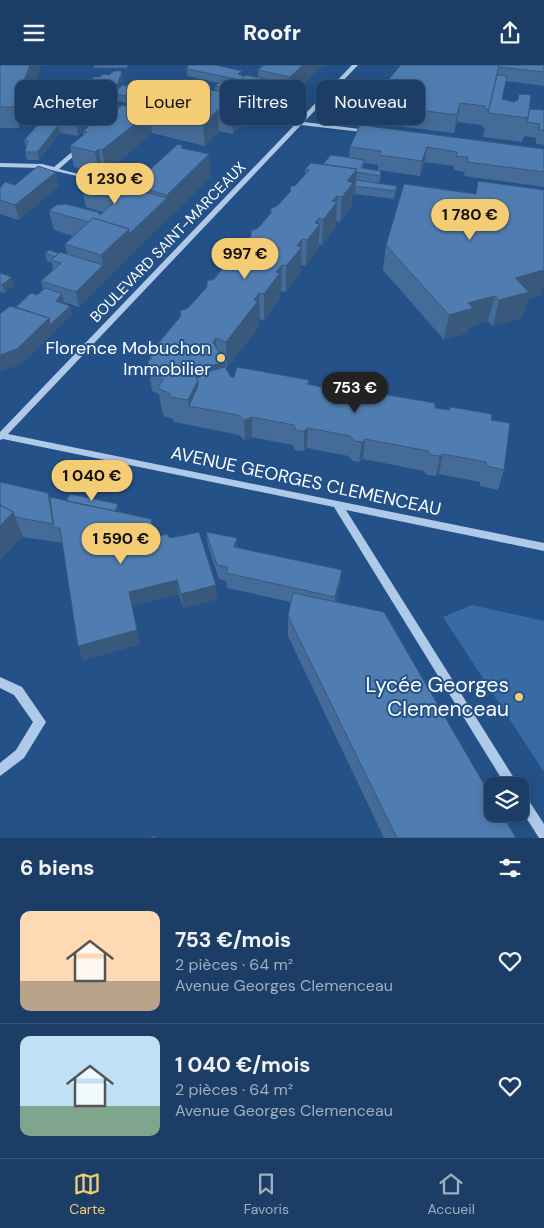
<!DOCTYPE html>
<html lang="fr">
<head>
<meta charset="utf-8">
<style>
	:root { --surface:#1b3d66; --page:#24446c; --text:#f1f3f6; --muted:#a0aebf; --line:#39567a; --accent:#f4cc73 }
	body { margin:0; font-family:"DM Sans",sans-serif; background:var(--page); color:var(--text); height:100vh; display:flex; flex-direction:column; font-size:19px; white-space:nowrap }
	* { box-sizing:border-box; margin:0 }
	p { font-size:16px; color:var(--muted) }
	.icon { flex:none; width:28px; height:28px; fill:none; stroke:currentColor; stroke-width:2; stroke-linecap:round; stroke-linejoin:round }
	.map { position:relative; height:773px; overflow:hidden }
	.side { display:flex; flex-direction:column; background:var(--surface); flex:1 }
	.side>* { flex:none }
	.top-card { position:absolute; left:15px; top:15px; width:515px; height:45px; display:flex; gap:10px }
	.fabs { position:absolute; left:484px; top:712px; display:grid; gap:10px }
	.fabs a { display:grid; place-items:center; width:45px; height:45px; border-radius:10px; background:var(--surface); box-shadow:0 2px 12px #0003,0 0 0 1px var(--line); font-size:25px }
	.price { position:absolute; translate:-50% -42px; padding:0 11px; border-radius:18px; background:var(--accent); color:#111; font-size:16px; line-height:32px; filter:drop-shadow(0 1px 2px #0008) }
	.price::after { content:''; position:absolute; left:50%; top:30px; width:15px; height:11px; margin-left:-8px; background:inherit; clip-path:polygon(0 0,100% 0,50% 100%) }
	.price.current { background:#222; color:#fff }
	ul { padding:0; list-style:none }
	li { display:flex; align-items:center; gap:15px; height:125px; padding:0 20px }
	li+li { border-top:1px solid var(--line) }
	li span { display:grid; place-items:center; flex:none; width:140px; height:100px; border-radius:10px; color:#555 }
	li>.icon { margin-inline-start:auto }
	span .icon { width:60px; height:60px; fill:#fffc; stroke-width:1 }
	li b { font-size:21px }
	h2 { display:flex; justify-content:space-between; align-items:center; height:60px; padding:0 20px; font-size:21px }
	.chip { padding:0 18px; border-radius:10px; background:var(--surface); box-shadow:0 2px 12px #0003,0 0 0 1px var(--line); font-size:18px; line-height:45px }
	.chip.current { background:var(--accent); color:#111 }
	header { display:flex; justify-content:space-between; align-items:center; height:65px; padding:0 20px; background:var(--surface); font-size:22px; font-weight:800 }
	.tab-bar { display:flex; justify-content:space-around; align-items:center; height:70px; border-top:1px solid var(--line); background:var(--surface); font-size:14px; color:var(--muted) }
	.tab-bar a { display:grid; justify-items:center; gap:2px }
	.tab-bar .current { color:var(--accent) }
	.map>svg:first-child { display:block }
	.green { fill:#386ba4 }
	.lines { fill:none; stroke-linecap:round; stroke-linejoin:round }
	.minor { fill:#afcae9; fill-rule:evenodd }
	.wall { fill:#456c98 }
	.shaded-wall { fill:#38587c }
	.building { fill:#507db1; stroke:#38587c }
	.poi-dot { fill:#f4cc73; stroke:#245188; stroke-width:2 }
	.labels { text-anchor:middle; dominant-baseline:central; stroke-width:4; stroke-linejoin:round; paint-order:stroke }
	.far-street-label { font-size:15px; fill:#fff; stroke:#245188 }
	.poi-label { font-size:18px; fill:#fff; stroke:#245188; text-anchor:end }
	.street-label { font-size:18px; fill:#fff; stroke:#245188 }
	.near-poi-label { font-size:21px; fill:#fff; stroke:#245188; text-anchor:end }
</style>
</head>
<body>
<header><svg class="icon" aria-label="menu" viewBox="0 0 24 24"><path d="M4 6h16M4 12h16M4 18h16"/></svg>Roofr<svg class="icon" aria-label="share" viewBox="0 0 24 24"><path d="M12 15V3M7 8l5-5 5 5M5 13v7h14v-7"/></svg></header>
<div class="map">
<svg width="544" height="773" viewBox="0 0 544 773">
	<rect width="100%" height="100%" fill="#245188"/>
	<path class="green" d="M472,540L544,556V707L443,552Z"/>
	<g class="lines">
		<path class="minor" d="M352,0H358L304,57L368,65L371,67L370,68L301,60L8,369L544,478V486L346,445L519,721H506L334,442L3,374L0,375V367Z
			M78,82L83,83L59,104L86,111V113L42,103L0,102V98L42,99L54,102Z
			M0,612L22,622L46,657L24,693L0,711V698L16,685L33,657L14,630L0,623Z
			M520,726L524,728L544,759V773H539L520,743Z"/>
	</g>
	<path class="wall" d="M0,0H41L19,63H0Z
		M94,0H128L127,3H94Z
		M264,0H323L290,33L270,28V35L258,45L233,69L219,66L205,81L152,68L106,107L102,106L99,109L74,102L70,81L83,70V66L110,49L140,44L201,40L207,35V31L215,26V21L219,18L187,11V4L258,12V5Z
		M401,0H544V21L506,16L502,34L514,37L518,36L519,29L530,44L544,45V80L536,79V73L524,71L522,77L483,72L485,63L482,62V60L457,57L454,68L371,58L368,55L370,36Z
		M123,14L120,22L139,24L140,31L130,39L114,35L113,28L106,29L107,34L78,71L60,68L39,95H27L25,87L26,82L24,75L57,55L91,19Z
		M350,82L544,84V122L464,111L465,107L454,105V101L425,97L420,111L378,105V100L364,98L363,103L381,106V114L379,118L397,121L394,134L355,129L352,131L351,142L340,157L336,156V162L322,180L319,179L318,185L306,201L301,200V207L286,227L281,226L280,228V234L264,255L260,254L259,255V262L227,303L225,302L231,312L309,315V319L321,322L363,325V329L435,343L491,355L504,405L498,425L480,421V417L439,409L436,411L427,410L424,406L363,394L359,397L353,396L348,391L307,383L304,386H298L294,384L293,380L252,372L245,375L239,370L174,357L173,354L164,351L162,347L159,329L152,326L148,300L150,294V288L180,252V246L188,243L251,171V166L258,163L270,149V144L277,141L290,127V122L296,120L305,109V104L349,93Z
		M184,83L211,111L79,242L64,237V239L70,241L72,249L22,299L2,248L16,243L37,230L43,225L41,216L53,205L52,198L47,196L45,188L67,189L65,179L73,171L54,165L49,146L100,150L102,148V147L86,142L81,119L138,125V122L144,116V110Z
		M478,116L544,125V218L541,230L528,234L522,253L493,261L488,256L469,262L467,268L444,275L383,205L386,180L476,129Z
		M15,120L59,121L19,155L0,149V123Z
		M0,208L14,220L5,228L0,227Z
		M0,417L48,428L50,432L119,447L155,472L170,473L217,534L183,543L179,529L132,541L140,579L83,595L78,581L62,478L23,472Z
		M206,467L237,473V483L342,505L340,520L336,537L516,773H384L288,571V551L291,537L227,523L226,516L219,514L208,481Z"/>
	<path class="shaded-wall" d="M30,0H41L19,63L14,42Z
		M303,0H323L290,33V12Z
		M122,6L123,14L118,28L106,29L107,34L78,71L76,56L104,20Z
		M269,15L270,35L258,45L233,69L232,48L258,24Z
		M139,24L140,31L130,39L129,32Z
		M460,38L457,57L454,68L457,50Z
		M218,45L219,66L205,81L203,59Z
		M150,47L152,68L106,107L102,85Z
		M58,61L60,68L39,95L37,87Z
		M427,82L425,97L420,111L422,96Z
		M99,84L102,106L99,109L95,87Z
		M209,89L211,111L79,242L76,227L103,200L101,190L129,164L167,133V130Z
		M357,104L355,129L352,131L351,142L340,157L342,132L347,116Z
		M381,106V114L379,119L380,111Z
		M56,107L59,121L19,155L15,140Z
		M337,131L336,162L322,180L323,155L332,136Z
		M319,153L318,161L320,159L318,185L306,201L307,175L315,158Z
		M302,174L301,207L286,227V201L297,181Z
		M282,200L281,226L280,228V234L264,255V229L276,207Z
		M544,205V218L541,230L528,234L522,253L493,261L499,235L515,213Z
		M12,212L14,220L5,228L2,220Z
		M259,228L260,254L259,255V262L227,303L226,277Z
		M62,229L64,238L58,244L56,236Z
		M495,231L488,256L469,262L467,268L444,275L449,250L468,238Z
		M70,241L72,249L22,299L0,307V290L49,253Z
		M216,273L217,299L225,297L226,322L189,341L188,335L193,308L199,304Z
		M252,352V372L245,375L244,355Z
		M308,363L307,383L304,386V366Z
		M365,374L363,394L359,397L362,377Z
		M443,389L439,409L436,411L440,391Z
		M118,439L119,447L112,452Z
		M13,447L23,472L0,496V461Z
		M237,473L238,488L234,482Z
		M342,505L340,520L334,546L335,532Z
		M177,515L179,529L132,541L140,579L83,595L78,581L129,527Z
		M216,520L217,534L183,543L181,529Z"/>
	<path class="building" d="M0,0H30L14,42H0Z
		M188,0H215L242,6L238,9L244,11L240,15L187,4Z
		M264,0H303L290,12L258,5Z
		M401,0H499L489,44H485V41L460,38L457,50L373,39L370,36Z
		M500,0H544V7L499,2Z
		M114,6H122L117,20L105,22L104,20L91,19L93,12H100L101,10L105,9L109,10Z
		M246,10L269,15L264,20L270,21L258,31V24L227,17L221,22L215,21L222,16L235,19Z
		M497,10L507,11L502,34L514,37L518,35L519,29L531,30L528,53L488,48Z
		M227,17L258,24L232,48L218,45L203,59L150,47L102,85L99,84L95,87L70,81L87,67L83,66L105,48L110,49L122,40L140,44L157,30L177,35L180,33L201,40L211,32L207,31L212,25L217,26Z
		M84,18L104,20L76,56L57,54Z
		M123,20L139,24L129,32L113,28Z
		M530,44L544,45V65H539L540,59L527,57Z
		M42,55H57L58,61L37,87H25L28,75H24Z
		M360,60L544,84V107L467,97L468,92L456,91L457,87L427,82L422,96L379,90L381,86L350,82Z
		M178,79L183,81L181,83L209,89L167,130L138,122L150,111L144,110Z
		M331,90L364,95L361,103L381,106L380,111L356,107L357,104L323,99Z
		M311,98L357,104L347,116L353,118L342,132L337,131L332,136L337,137L323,155L319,153L315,158L320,159L307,175L302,174L297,181L302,182L286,201L282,200L276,207L280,208L264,229L259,228L254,235L258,236L226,277L216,273L213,277L225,297L199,304L200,306L193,308L198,315L188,335L171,332L169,328L161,325L158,322L163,315L157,304L148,300V296L152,293L150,288L181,251L180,246L188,243L207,222V216L214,214L230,195V190L237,188L251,171V166L258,163L272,147L270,144L277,141L291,126L290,122L296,120L309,105L305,104Z
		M38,101L56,107L15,140L0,135V123L5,117L15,120Z
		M90,112L167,133L129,169V164L93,153L89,157L49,146L56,140L65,139L98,147L100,150L119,133L99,130L98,127L83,123L81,119Z
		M356,115L397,121L395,126L355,121Z
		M478,116L544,125V205L515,213L529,227L499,235L495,231L468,238L473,243L449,250L386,180L404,119L476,129Z
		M93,153L129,164L101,190L65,179Z
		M49,185L58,188L55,192L45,188Z
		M60,187L103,200L76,227L41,216L61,198L51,195Z
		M0,208L12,212L2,220L0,219Z
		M45,223L62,229L56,236L70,241L50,260L49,253L16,242L31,228L37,230Z
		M10,241L49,253L17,284L0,290V249Z
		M225,302L231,312H234L237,302L309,315L307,319L321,322L322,318L363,325L362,329L375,331L376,328L435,338V343L449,345L451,342L492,349L491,355L510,358L504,405L486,401V397L443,389L440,391L431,390L428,386L365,374L362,377L355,376L350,371L308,363L304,366H299L295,364L294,360L252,352L244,355L238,350L189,341L198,321V315L196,313L200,312V309Z
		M0,417L48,428L53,459L15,452L13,447L0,440Z
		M70,429L118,439L115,446L66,436Z
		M50,432L151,454L155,472L167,469L170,473L199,467L216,520L181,529L177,515L129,527L137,565L78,581L60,463H54Z
		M0,440L13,447L0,461Z
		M206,467L237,473L234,482L342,505L335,532L226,508L228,502L217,500Z
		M293,528L384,547L492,733V749H502L516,773H397L288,551Z
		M155,771V773H148Z"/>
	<g class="poi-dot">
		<circle cx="221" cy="293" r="5"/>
		<circle cx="519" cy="632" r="5"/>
	</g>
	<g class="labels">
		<g class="far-street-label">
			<text transform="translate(168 177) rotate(-46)">BOULEVARD SAINT-MARCEAUX</text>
		</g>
		<g class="poi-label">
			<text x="211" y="283">Florence Mobuchon<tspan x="211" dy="21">Immobilier</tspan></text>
		</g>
		<g class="street-label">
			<text transform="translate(306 416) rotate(12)">AVENUE GEORGES CLEMENCEAU</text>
		</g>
		<g class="near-poi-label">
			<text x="509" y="620">Lycée Georges<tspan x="509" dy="24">Clemenceau</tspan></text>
		</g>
	</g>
</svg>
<div class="fabs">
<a><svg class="icon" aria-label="layers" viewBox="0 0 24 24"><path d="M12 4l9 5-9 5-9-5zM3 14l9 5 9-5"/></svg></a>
</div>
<b class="price" style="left:115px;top:140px">1 230 €</b>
<b class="price" style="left:470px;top:176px">1 780 €</b>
<b class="price" style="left:245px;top:215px">997 €</b>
<b class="price current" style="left:355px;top:349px">753 €</b>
<b class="price" style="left:92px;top:437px">1 040 €</b>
<b class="price" style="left:121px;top:500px">1 590 €</b>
<div class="top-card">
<a class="chip">Acheter</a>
<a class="chip current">Louer</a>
<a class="chip">Filtres</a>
<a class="chip">Nouveau</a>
</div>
</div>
<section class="side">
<h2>6 biens<svg class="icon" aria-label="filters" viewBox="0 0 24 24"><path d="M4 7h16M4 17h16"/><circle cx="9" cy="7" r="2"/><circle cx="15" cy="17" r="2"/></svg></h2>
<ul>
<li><span style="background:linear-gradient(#ffd9b3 70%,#b9a48a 0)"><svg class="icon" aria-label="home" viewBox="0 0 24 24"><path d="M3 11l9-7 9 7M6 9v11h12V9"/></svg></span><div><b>753 €/mois</b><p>2 pièces · 64 m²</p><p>Avenue Georges Clemenceau</p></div><svg class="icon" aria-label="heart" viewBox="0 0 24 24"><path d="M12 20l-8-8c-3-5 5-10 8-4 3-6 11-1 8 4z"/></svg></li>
<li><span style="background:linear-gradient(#bfe0f5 70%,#7fa58c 0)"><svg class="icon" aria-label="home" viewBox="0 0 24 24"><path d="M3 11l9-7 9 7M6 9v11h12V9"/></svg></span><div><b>1 040 €/mois</b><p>2 pièces · 64 m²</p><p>Avenue Georges Clemenceau</p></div><svg class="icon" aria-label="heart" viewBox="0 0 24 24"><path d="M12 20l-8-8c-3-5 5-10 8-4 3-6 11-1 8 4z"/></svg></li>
</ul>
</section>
<nav class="tab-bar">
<a class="current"><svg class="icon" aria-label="map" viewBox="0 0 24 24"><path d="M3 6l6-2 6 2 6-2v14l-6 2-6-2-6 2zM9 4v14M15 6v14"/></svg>Carte</a>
<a><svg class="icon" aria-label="saved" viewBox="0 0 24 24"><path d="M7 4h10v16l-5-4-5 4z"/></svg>Favoris</a>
<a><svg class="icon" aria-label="home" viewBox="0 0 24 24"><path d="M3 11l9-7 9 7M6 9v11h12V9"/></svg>Accueil</a>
</nav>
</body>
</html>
